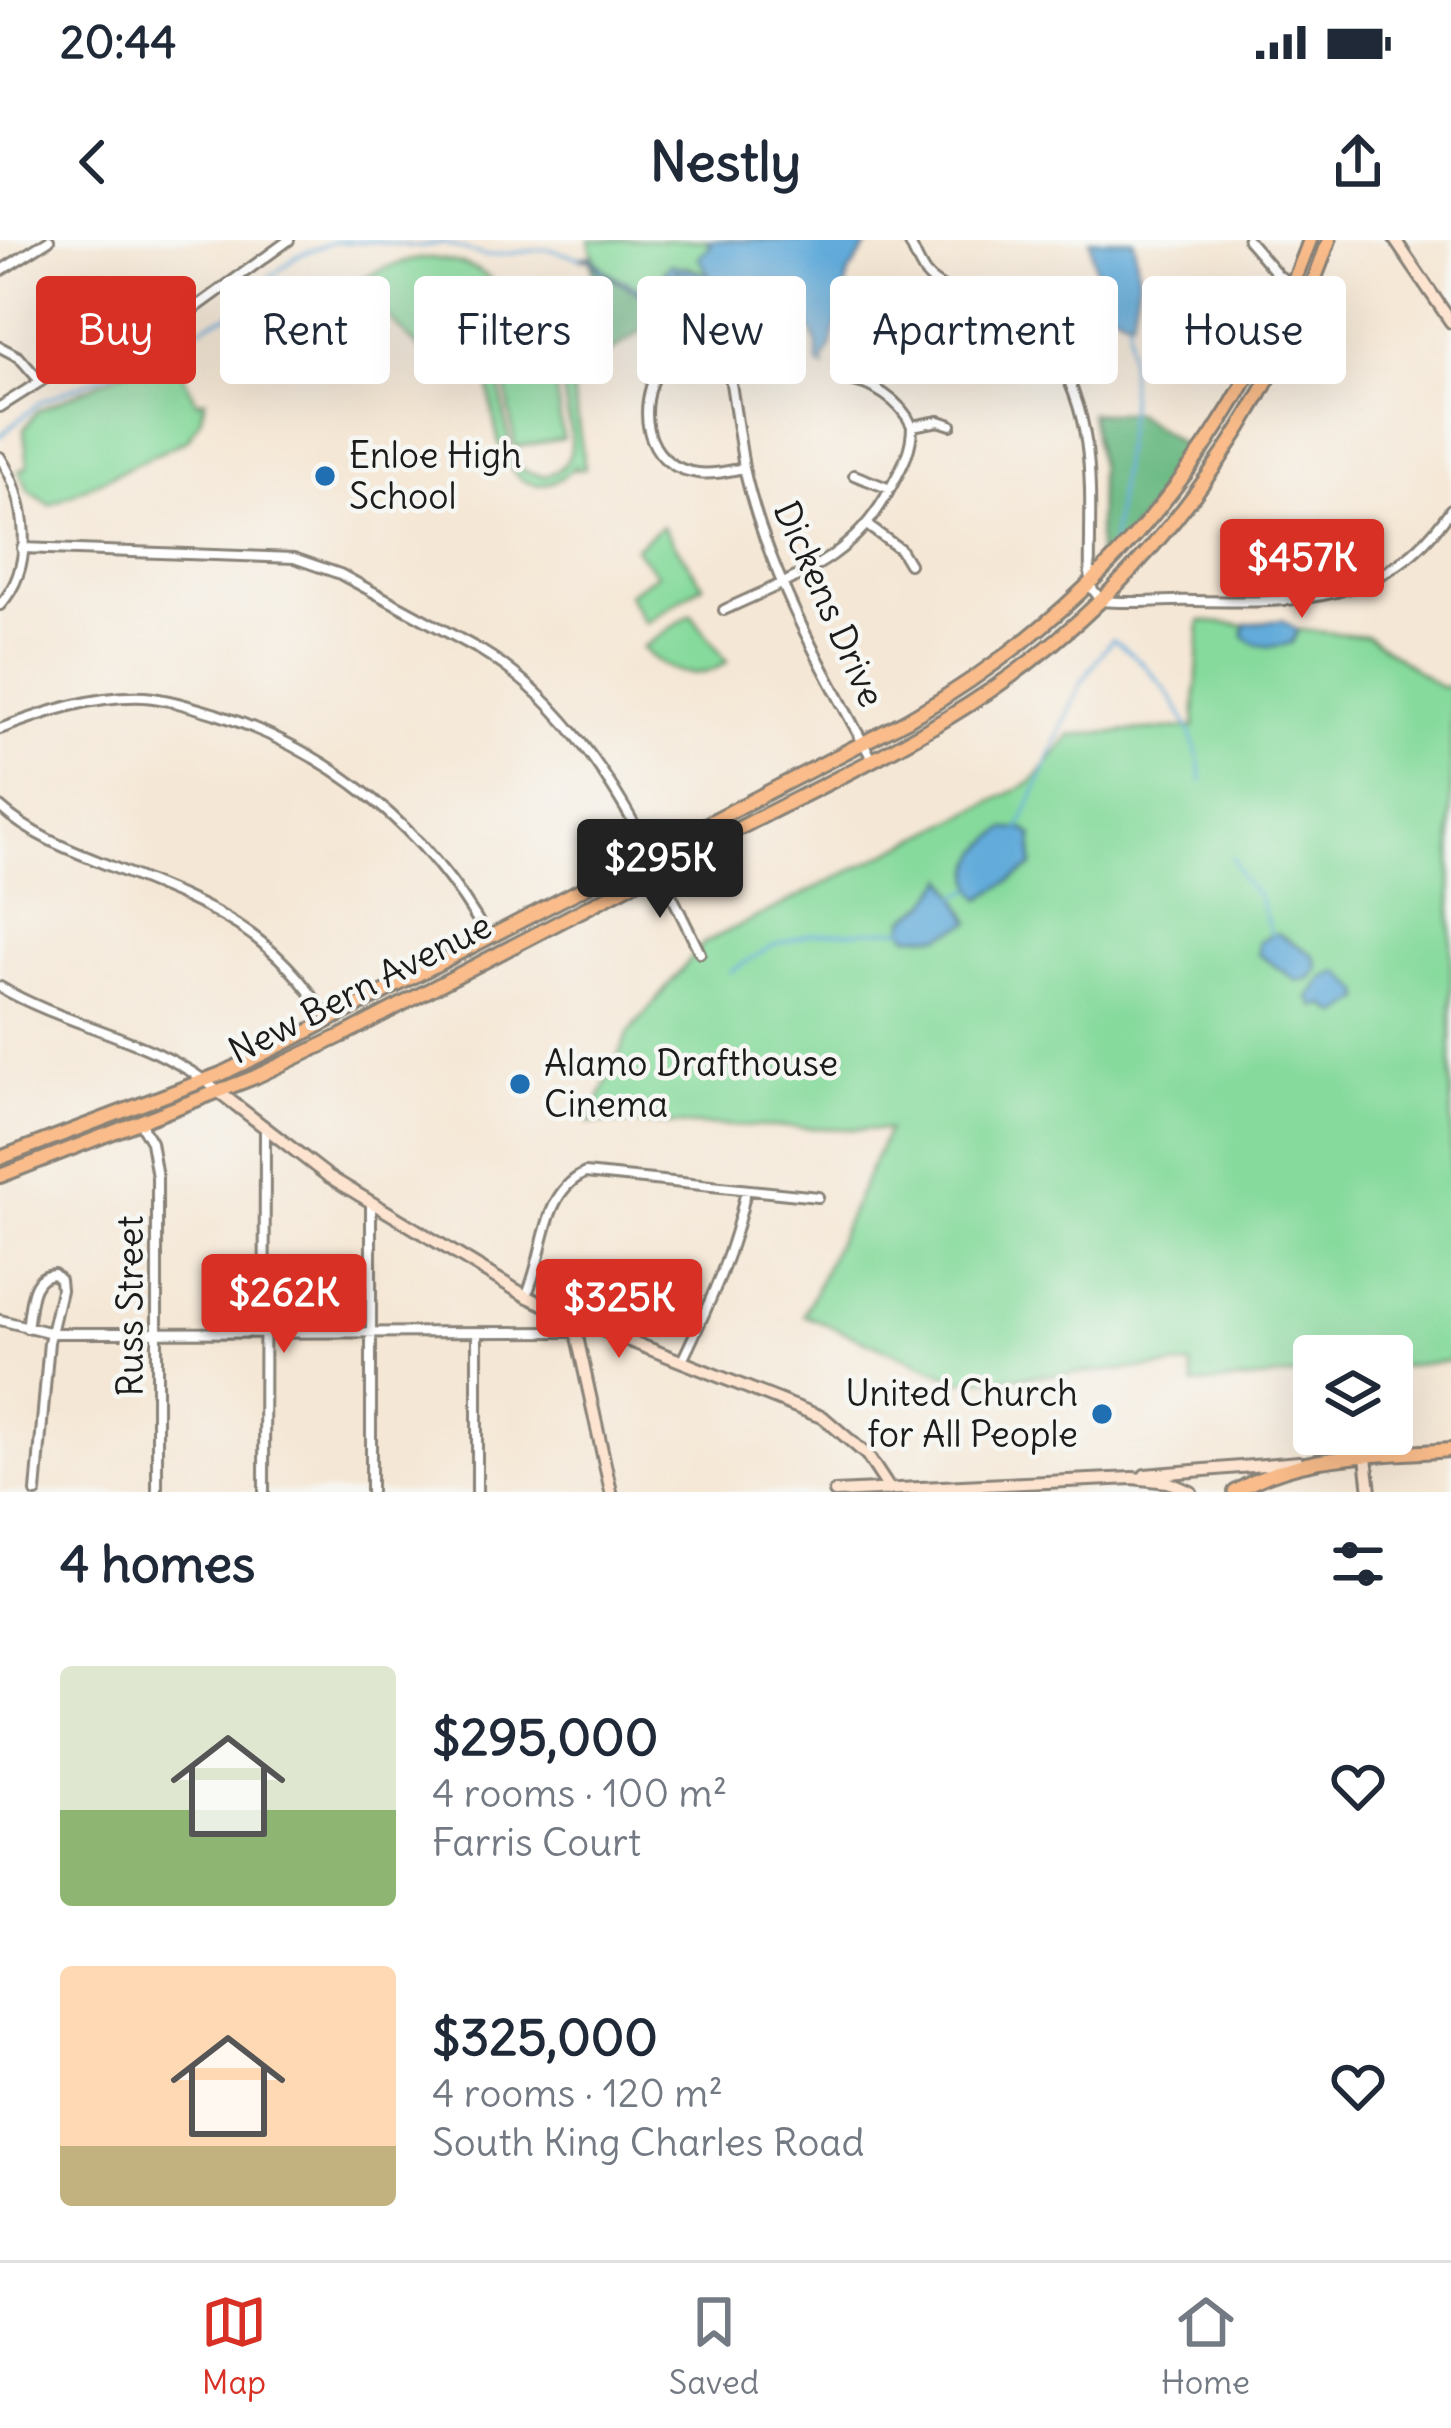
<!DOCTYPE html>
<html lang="en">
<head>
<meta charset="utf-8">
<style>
	:root { --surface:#fff; --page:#f6f6f7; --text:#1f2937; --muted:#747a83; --line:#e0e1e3; --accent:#d93025 }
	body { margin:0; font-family:Delius,sans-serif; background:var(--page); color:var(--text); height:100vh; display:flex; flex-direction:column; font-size:45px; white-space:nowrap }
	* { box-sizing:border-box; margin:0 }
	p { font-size:39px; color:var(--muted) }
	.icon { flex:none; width:66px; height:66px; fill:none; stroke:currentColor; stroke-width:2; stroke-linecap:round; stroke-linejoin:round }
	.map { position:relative; height:1252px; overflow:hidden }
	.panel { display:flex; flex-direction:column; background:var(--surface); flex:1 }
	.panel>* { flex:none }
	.hud { position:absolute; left:36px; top:36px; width:1380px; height:108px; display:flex; gap:24px }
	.buttons { position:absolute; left:1293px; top:1095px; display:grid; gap:24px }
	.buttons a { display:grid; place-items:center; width:120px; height:120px; border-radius:12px; background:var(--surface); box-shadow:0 12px 48px #0002; font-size:60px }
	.price { position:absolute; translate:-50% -102px; padding:0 27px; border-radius:12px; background:var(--accent); color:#fff; font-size:39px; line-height:78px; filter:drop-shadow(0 3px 6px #0008) }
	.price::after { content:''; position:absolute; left:50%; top:72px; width:36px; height:27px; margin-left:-18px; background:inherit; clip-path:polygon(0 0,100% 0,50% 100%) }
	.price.on { background:#222; color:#fff }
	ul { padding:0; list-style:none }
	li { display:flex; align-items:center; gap:36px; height:300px; padding:0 60px }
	li span { display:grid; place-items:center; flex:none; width:336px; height:240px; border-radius:12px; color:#555 }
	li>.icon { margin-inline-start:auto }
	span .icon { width:144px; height:144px; fill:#fffc; stroke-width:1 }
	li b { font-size:51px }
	h2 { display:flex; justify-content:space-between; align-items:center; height:144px; padding:0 60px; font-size:51px }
	.pill { padding:0 42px; border-radius:12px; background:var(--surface); box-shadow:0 12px 48px #0002; font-size:42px; line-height:108px }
	.pill.on { background:var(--accent); color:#fff }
	.status { display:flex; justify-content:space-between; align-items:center; height:84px; padding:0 60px; background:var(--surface); direction:ltr }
	.status svg { height:33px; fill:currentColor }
	header { display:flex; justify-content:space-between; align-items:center; height:156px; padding:0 60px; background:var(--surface); font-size:54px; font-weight:700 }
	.menu { display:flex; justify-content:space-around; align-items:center; height:168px; border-top:3px solid var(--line); background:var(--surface); font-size:33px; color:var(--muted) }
	.menu a { display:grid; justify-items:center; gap:6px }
	.menu .on { color:var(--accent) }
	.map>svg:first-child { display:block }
	.green { fill:#86da9c; stroke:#517b5c; stroke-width:3; fill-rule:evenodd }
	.forest { fill:#6cba84; stroke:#446b50; stroke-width:3 }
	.water { fill:#62abda; stroke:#3f647b; stroke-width:3 }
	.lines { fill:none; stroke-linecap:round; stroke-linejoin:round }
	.stream { stroke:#62abda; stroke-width:3 }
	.street-casing { stroke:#888278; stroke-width:14 }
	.secondary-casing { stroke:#888278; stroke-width:16 }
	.primary-casing { stroke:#888278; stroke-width:18 }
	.street { stroke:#fff; stroke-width:8 }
	.secondary { stroke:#fde4d0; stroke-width:10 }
	.primary { stroke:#f9bc8a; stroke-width:12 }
	.poi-dot { fill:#1f6fb2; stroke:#f6f6f2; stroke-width:4.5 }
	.labels { text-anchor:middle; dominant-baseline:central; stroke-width:9; stroke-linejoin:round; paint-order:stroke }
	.poi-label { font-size:36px; fill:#1c1c1c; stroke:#f6f6f2; text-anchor:start }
	.street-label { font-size:36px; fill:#1c1c1c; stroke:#f6f6f2 }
</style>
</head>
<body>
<div class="status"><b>20:44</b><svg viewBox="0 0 49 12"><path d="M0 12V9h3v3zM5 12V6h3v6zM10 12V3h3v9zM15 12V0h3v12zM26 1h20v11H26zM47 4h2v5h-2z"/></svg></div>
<header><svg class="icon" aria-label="back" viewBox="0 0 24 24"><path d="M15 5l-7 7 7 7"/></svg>Nestly<svg class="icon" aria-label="share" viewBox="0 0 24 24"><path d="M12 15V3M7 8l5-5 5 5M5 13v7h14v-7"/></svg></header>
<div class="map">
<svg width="1451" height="1252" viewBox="0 0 1451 1252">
	<rect width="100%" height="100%" fill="#f6f6f2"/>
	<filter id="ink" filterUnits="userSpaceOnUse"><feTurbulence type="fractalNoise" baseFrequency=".00833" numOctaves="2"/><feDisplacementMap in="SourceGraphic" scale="24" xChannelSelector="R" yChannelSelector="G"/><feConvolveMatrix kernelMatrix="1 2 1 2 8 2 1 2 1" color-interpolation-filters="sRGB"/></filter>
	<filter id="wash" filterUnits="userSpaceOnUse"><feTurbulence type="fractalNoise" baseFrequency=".004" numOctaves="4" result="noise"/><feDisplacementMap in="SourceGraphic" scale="48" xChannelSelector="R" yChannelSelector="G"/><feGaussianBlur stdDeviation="2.7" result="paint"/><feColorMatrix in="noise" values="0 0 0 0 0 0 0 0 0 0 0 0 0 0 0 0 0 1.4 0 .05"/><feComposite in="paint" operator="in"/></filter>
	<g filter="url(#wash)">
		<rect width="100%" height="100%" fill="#f5e7d5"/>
		<path class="green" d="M589,0H707L711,5L708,10L710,36L687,27L665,29L656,53L650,54C622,41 593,32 589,0Z
			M431,18C460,22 480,26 500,48L426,115L355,44C380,28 402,20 431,18Z
			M523,66L546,71L564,94L585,228L576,230L575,226C564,238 551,247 534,244C491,237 491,147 485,111C486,86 498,71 523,66ZM522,75L542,79L554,93L571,197C573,218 564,231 544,236L524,231L511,215L494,109L502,85Z
			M547,92L563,199L515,207L499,99Z
			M178,125L197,162L205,160L200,180L188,199L50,265L29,251L19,230L28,226L24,189L37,171L137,126Z
			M662,286L703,345L645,383L628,354L657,334L635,308Z
			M691,374L727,422C697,444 666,432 642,408Z
			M1200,381L1367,396L1440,447H1451V1121L1392,1127V1116H1314V1134L1194,1145L1191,1125L960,1141L804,1075L888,890L589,882L628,794L704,703L1032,542L1071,495L1194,487Z"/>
		<path class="forest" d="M591,20L599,32L646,57L651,59L673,32L680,30C700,45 722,33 742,49L737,59L739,62C679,67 651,81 604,118Z
			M1090,173H1135L1196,214L1112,314L1102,321L1098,313L1099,226Z"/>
		<path class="water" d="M707,0H871L849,33L831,107L823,120L824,128L818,125C817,115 818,104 813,94C800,71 763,61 739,62L736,59L742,49L730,41H695L676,30L661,53L651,59L599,32L592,20L579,18L591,16L607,33L653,55L670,24L709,35L698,17L711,6Z
			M1090,0H1134L1139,39L1132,79C1097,77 1096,27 1090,0Z
			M1282,380L1298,390L1292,403C1277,407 1253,410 1243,395L1245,384Z
			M1005,589L1026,590L1033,596L1032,627L981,659C958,635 981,605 1005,589Z
			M946,638L971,682L941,696H908L903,690L905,679L928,663Z
			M1277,693L1314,715L1318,728L1310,739L1297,741L1258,714L1259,701Z
			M1340,731L1361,752L1362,759L1339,775L1325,765L1316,767L1309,758L1324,738Z"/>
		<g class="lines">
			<path class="stream" d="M250,62L260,46L297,16L333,2L374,1L418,7L442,3L486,16L548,9L580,18
				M0,196L40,162L167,109L209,83L238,71
				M1111,311L1130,159L1128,81
				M1019,590L1081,443L1112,399C1160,431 1197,484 1202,541
				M1232,617L1242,639L1259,657L1272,696
				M954,658L972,649
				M730,732L772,706L811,694L905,689"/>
		</g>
	</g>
	<g filter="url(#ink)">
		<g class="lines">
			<defs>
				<path id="street" d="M908,0C914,11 918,23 925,33C944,57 983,57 1009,69C1029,78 1043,95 1054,113C1101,187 1088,264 1090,346L1102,361C1133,364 1163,360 1194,361C1297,363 1387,365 1451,269
					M1248,0L1279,36L1308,54
					M0,31L49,0
					M0,107L19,117L39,140
					M732,133L768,124
					M0,167L52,134L180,79L289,0
					M912,186L939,181L951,185
					M0,217C27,259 36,326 0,365
					M744,228L728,124C662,49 600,220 698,233C713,235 729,231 744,228C767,331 822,428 872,519
					M854,235L890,249
					M868,286L900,309L909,324
					M22,308L294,318L340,334L482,411C590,476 646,604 700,713
					M724,370C794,337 854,320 891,247C902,227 912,210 912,186C901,161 872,142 845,140
					M0,489C45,472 95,455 144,457C168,459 193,467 216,474C333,512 428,590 488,698
					M0,567C31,595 67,609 105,624C204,664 269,685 328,779
					M0,747C70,788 156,798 219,852
					M140,883L151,902L157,937V1252
					M371,962V1252
					M526,1056C546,1015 540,954 585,933L818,957
					M0,1080L52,1093L576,1092
					M27,1088C31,1067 29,1035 54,1034L60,1040L61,1050L49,1102L36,1252
					M682,1121C710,1062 733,1015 746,950
					M264,1252L265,888
					M477,1252V1093"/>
				<path id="secondary" d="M1395,0L1451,82
					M219,852L328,936L526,1056L577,1080L824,1178L867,1215L890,1250
					M577,1080L576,1092L611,1252
					M1366,1217L1370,1252
					M1145,1235L1299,1222
					M835,1252L1133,1238L1168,1242L1191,1252"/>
				<path id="primary" d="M0,918L221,834L299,796L907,480C1098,371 1235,205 1310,0
					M0,936L255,837L341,796C470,728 599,661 728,594C816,548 909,506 991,450C1151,340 1266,182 1329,0
					M1235,1252C1297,1212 1379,1216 1451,1210"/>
			</defs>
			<use href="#street" class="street-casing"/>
			<use href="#secondary" class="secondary-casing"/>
			<use href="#primary" class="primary-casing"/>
			<use href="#street" class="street"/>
			<use href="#secondary" class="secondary"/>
			<use href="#primary" class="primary"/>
		</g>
	</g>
	<g class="poi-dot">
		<circle cx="325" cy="236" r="12"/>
		<circle cx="520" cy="844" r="12"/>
		<circle cx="1102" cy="1174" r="12"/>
	</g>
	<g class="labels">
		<g class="poi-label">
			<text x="349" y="215">Enloe High<tspan x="349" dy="41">School</tspan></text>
			<text x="544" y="823">Alamo Drafthouse<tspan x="544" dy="41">Cinema</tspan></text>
			<text x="1078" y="1153" text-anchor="end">United Church<tspan x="1078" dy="41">for All People</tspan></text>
		</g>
		<g class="street-label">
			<text transform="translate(829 364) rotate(66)">Dickens Drive</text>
			<text transform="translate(360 748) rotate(-27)">New Bern Avenue</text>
			<text transform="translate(130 1066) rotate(-90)">Russ Street</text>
		</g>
	</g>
</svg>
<div class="buttons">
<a><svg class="icon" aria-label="layers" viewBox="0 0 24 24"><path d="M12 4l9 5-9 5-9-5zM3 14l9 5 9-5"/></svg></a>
</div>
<b class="price" style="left:1302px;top:381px">$457K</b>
<b class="price on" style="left:660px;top:681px">$295K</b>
<b class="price" style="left:284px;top:1116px">$262K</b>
<b class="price" style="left:619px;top:1121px">$325K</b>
<div class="hud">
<a class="pill on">Buy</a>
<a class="pill">Rent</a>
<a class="pill">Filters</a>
<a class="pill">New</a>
<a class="pill">Apartment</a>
<a class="pill">House</a>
</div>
</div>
<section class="panel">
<h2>4 homes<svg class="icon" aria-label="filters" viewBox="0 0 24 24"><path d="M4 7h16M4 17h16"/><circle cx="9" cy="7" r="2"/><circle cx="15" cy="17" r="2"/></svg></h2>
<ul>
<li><span style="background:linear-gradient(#dfe7d0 60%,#8fb573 0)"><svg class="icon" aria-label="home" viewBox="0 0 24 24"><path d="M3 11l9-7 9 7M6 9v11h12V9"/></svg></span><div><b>$295,000</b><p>4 rooms · 100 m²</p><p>Farris Court</p></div><svg class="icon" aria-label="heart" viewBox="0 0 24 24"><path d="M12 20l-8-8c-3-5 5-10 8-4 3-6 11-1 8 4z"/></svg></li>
<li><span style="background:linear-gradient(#ffd9b3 75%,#c2b280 0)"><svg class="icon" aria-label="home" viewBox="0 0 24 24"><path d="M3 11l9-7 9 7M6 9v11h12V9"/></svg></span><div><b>$325,000</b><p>4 rooms · 120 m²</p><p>South King Charles Road</p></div><svg class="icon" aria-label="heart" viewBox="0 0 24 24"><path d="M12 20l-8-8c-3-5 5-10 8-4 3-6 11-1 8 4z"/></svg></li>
</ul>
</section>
<nav class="menu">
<a class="on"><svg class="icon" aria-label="map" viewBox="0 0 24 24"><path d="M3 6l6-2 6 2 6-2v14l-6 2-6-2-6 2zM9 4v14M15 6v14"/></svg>Map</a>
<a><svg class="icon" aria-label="saved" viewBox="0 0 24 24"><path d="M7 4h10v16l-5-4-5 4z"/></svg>Saved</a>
<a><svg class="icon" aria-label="home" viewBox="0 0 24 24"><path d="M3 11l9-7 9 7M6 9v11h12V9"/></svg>Home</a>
</nav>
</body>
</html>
